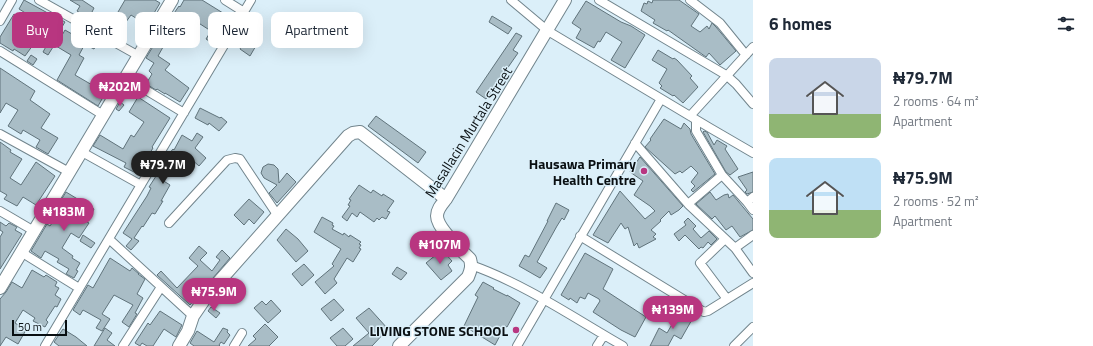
<!DOCTYPE html>
<html lang="en">
<head>
<meta charset="utf-8">
<style>
	:root { --surface:#fff; --page:#f2f2f3; --text:#1f2937; --muted:#747a83; --accent:#b83680 }
	body { margin:0; font-family:"Titillium Web",sans-serif; background:var(--page); color:var(--text); height:100vh; display:flex; flex-direction:column; font-size:15px; white-space:nowrap }
	* { box-sizing:border-box; margin:0 }
	p { font-size:13px; color:var(--muted) }
	.icon { flex:none; width:22px; height:22px; fill:none; stroke:currentColor; stroke-width:2; stroke-linecap:round; stroke-linejoin:round }
	.map { position:relative; flex:1; overflow:hidden }
	.drawer { display:flex; flex-direction:column; background:var(--surface); width:340px }
	.drawer>* { flex:none }
	.top-card { position:absolute; left:12px; top:12px; width:380px; height:36px; display:flex; gap:8px }
	.scale { position:absolute; left:12px; bottom:10px; width:55px; box-sizing:border-box; padding-left:4px; border:2px solid #090f12; border-top:0; font-size:11px; line-height:14px; white-space:nowrap; color:#090f12; -webkit-text-stroke:3px #dbeff9; paint-order:stroke }
	.price { position:absolute; translate:-50% -34px; padding:0 9px; border-radius:14px; background:var(--accent); color:#fff; font-size:13px; line-height:26px; filter:drop-shadow(0 1px 2px #0008) }
	.price::after { content:''; position:absolute; left:50%; top:24px; width:12px; height:9px; margin-left:-6px; background:inherit; clip-path:polygon(0 0,100% 0,50% 100%) }
	.price.active { background:#222; color:#fff }
	ul { padding:0; list-style:none }
	li { display:flex; align-items:center; gap:12px; height:100px; padding:0 16px }
	li span { display:grid; place-items:center; flex:none; width:112px; height:80px; border-radius:8px; color:#555 }
	li>.icon { margin-inline-start:auto }
	span .icon { width:48px; height:48px; fill:#fffc; stroke-width:1 }
	li b { font-size:17px }
	h2 { display:flex; justify-content:space-between; align-items:center; height:48px; padding:0 16px; font-size:17px }
	.tag { padding:0 14px; border-radius:8px; background:var(--surface); box-shadow:0 4px 16px #0002; font-size:14px; line-height:36px }
	.tag.active { background:var(--accent); color:#fff }
	main { display:flex; flex:1; min-height:0 }
	.map>svg:first-child { display:block }
	.building { fill:#a9bdc6; stroke:#60737b }
	.lines { fill:none; stroke-linecap:round; stroke-linejoin:round }
	.street-casing { stroke:#72858d; stroke-width:10 }
	.secondary-casing { stroke:#72858d; stroke-width:14 }
	.street { stroke:#fff; stroke-width:8 }
	.secondary { stroke:#fff; stroke-width:12 }
	.poi-dot { fill:#b83680; stroke:#dbeff9; stroke-width:1.5 }
	.labels { text-anchor:middle; dominant-baseline:central; stroke-width:3; stroke-linejoin:round; paint-order:stroke }
	.street-label { font-size:14px; fill:#090f12; stroke:#dbeff9 }
	.poi-label { font-size:14px; font-weight:bold; fill:#090f12; stroke:#dbeff9; text-anchor:end }
</style>
</head>
<body>
<main>
<div class="map">
<svg width="753" height="346" viewBox="0 0 753 346">
	<rect width="100%" height="100%" fill="#dbeff9"/>
	<path class="building" d="M24,0L55,17V16L65,22L59,32L47,24L46,27L40,23V22L19,9Z
		M70,0H82L94,8L92,12L111,24L125,0H155L160,3L147,25L131,15L123,26L119,35L106,28L105,29L77,11L80,6Z
		M184,0H202L231,18L215,45L206,39L211,31L197,22L183,45L176,41L184,28L170,19L179,6L180,7Z
		M653,0H679L699,14L691,26L700,32L707,26L709,29L712,23L716,27L736,51L720,65L709,53L706,57L668,30L667,31L653,23L655,20L641,11L644,3L647,4L648,1L652,3Z
		M586,1L621,22L631,26L645,35L625,68L611,60L622,42L606,32L600,42L598,41L594,48L576,38L581,29L572,23Z
		M14,14L20,18L17,22L26,29L21,37L33,45L25,56L14,49L13,51L0,43V37Z
		M492,16L512,28L508,34L489,22Z
		M282,23L288,30L282,35L276,28Z
		M65,30L86,42L79,55L84,58L75,75L99,89L104,80L113,84L108,93L106,92L98,106L57,80L71,55L56,46Z
		M345,33L353,38L347,47L340,42Z
		M516,33L522,36L513,50L518,53L486,99L476,92Z
		M160,35L167,40L158,56L170,64L165,70L189,88L180,102L165,93V94L157,89L156,90L146,84L152,74L149,71L154,63L146,58Z
		M90,38L98,42L94,49L86,45Z
		M246,39L249,41L250,40L257,44L250,56L240,49Z
		M48,43L53,47L48,55L43,52Z
		M658,50L673,59L674,58L677,60L692,76L690,78L698,87L683,103L674,95L673,96L660,88L662,86L659,83L667,69L652,60Z
		M31,55L37,59L33,65L27,61Z
		M0,68L35,91L30,100L50,114L41,128L58,138L48,154L36,147L40,140L23,130L21,134L8,126L18,110L6,103L0,113Z
		M138,97L170,118L152,147L153,148L145,161L143,160L136,173L124,167L126,163L93,146L100,135L123,149L131,135L134,137L144,122L129,112Z
		M120,102L124,105L119,111L116,109Z
		M200,108L220,118L221,117L227,122L219,131L209,123L208,125L195,118Z
		M376,116L426,152L418,163L368,126Z
		M664,119L681,129L684,123L690,129L691,134L715,174L693,192L691,190L695,186L691,182L698,173L691,166L682,173L680,171L675,174L645,147L651,140L650,139Z
		M704,131L707,132L714,145L717,140L727,146L725,149L738,169L730,175L726,172L703,132Z
		M197,133L203,137L195,148L206,158L199,166L190,158L184,166L174,159L162,180L170,185L161,201H163L155,214L152,213L143,227L142,226L134,238L139,241L131,250L126,246L132,239L123,233L147,196L151,188L149,187L169,156L168,155L173,149L174,150L182,135L192,141Z
		M0,142L11,150L10,152L22,159L10,178L21,185L36,162L55,176L36,205L23,197L17,206L4,199L7,195L0,191Z
		M640,157L683,206L679,210L671,215L669,211L660,220L661,221L651,230L656,234L653,237L656,239L639,248L637,243L634,246L628,227L625,229L621,223L608,243L593,235L620,191L645,219L655,211L650,206L634,195L643,181L630,172Z
		M268,164L274,165L278,169L279,183L287,173L296,182L277,203L269,193L277,185L264,178L261,173L263,167Z
		M753,172V192L747,194L745,192L747,190L738,177Z
		M359,185L371,193L373,190L382,196L383,194L394,201L387,211L390,212L386,219L382,217L379,220L377,218L374,222L360,212L357,217L352,213L347,221L342,217L350,206L348,205L351,200L349,199Z
		M66,192L94,209L87,222L89,223L79,238L71,233L62,248L73,256L72,258L80,263L76,270L78,271L74,278L66,274L69,269L57,262L59,259L45,251L41,258L31,251L47,224L50,226L58,214L56,213L58,205Z
		M710,192L716,200L724,195L728,194L729,198L733,195L753,219V230L740,237L732,226L726,230L715,216L712,219L696,204Z
		M249,199L264,212L254,224L249,219L244,225L234,215Z
		M556,203L569,210L564,220L562,218L557,226L537,262L547,268L540,278L519,266L525,255L529,257L548,221H547Z
		M322,217L333,223L332,225L334,226L332,229L343,235L344,233L349,237L350,235L361,242L359,244L361,245L359,248L361,249L353,262L347,258L334,279L337,283L325,294L315,282L334,266L332,264L341,249L314,232Z
		M688,218L696,226L693,229L701,238L709,231L717,239L711,245L708,242L703,248L701,247L699,249L685,235L679,241L674,234L686,225L684,222Z
		M0,222L6,226L9,223L17,227L15,230L22,234L0,269V237L3,232L0,230Z
		M286,229L298,239L308,251L296,262L277,240Z
		M83,235L95,243L91,248L80,241Z
		M199,246L207,253L200,260L212,271L220,260L216,257L222,250L230,258L190,305L157,275L161,271L177,288L198,266L189,258Z
		M442,250L452,261L448,265L452,271L441,280L426,263Z
		M585,253L613,269L603,289L646,317L635,337L621,330L593,312L600,301L599,299L588,293L585,299L580,297L577,303L570,298L569,300L561,295Z
		M110,258L130,271L132,268L139,274H138L145,279L137,294L143,298L135,313L137,314L129,327L122,322L133,305L114,295L102,314L110,319L102,331L96,328L101,320L83,310L80,315L73,310L88,285L93,288Z
		M304,264L314,275L302,286L292,274Z
		M397,267L407,273L401,280L392,274Z
		M32,270L44,277L46,275L57,282L55,286L59,288L55,295L61,299L57,307L55,306L46,320L48,322L45,327L33,321L35,318L23,310L15,323L26,330L18,344L6,337L0,346V299L6,292L12,282L22,288Z
		M483,282L494,288L493,289L507,296V295L520,303L507,327L505,326L495,345L464,326L478,297L475,295Z
		M227,288L231,292L226,297L222,293Z
		M334,299L344,310L331,321L321,309Z
		M271,300L281,311L268,323L254,308L262,301L266,305Z
		M211,307L220,313L216,318L208,311Z
		M369,308L388,329L372,346H353L369,333L356,318Z
		M681,309L694,316L681,339L674,335L668,346H650L659,328L667,333Z
		M160,311L182,325L176,337L164,329L153,346H147L142,343L140,346L135,343L148,323L150,325Z
		M265,324L278,337L269,346H248L256,339L253,336Z
		M105,328L112,333L107,340L115,346H94Z
		M223,328L228,330L227,332L230,335L224,344L221,342L219,345L220,346H194L190,343L197,331L214,342Z
		M343,328L353,339L345,346H337L330,338Z
		M63,329L76,337L87,346H59L54,342Z"/>
	<g class="lines">
		<defs>
			<path id="street" d="M39,0L139,56
				M225,0L244,12
				M511,0L548,31L710,128L753,153
				M599,0L726,75L736,84L753,104
				M690,0L720,23L746,55
				M0,21L12,0
				M0,51L103,115
				M126,78L184,113
				M690,116L753,47
				M696,120V131L699,136L722,175
				M0,134L69,172
				M635,143L688,204L735,248L753,273
				M82,152L141,185
				M753,197L747,202L753,210
				M688,204L722,175L747,202
				M0,211L34,231
				M169,223L227,160L235,158L240,159L278,216
				M580,236L704,312L708,311L753,283
				M109,239L193,316
				M725,239L700,263L727,299
				M735,248L753,235
				M21,252L79,288
				M471,265C525,284 574,318 623,346
				M45,346L251,0
				M123,346L161,287
				M234,346L242,333
				M517,346L661,99
				M597,346L604,335
				M734,346L753,327"/>
			<path id="secondary" d="M0,288L172,0
				M179,346L188,331L193,316L208,294L348,136L353,133L360,132L446,199
				M399,346L468,277C471,270 472,266 470,259C461,250 437,228 437,216C437,209 442,204 446,199L565,0"/>
		</defs>
		<use href="#street" class="street-casing"/>
		<use href="#secondary" class="secondary-casing"/>
		<use href="#street" class="street"/>
		<use href="#secondary" class="secondary"/>
	</g>
	<g class="poi-dot">
		<circle cx="644" cy="171" r="4"/>
		<circle cx="516" cy="330" r="4"/>
	</g>
	<g class="labels">
		<g class="street-label">
			<text transform="translate(468 132) rotate(-58)">Masallacin Murtala Street</text>
		</g>
		<g class="poi-label">
			<text x="636" y="163">Hausawa Primary<tspan x="636" dy="16">Health Centre</tspan></text>
			<text x="508" y="330">LIVING STONE SCHOOL</text>
		</g>
	</g>
</svg>
<div class="scale">50 m</div>
<b class="price" style="left:120px;top:107px">₦202M</b>
<b class="price active" style="left:163px;top:185px">₦79.7M</b>
<b class="price" style="left:64px;top:232px">₦183M</b>
<b class="price" style="left:440px;top:265px">₦107M</b>
<b class="price" style="left:214px;top:312px">₦75.9M</b>
<b class="price" style="left:673px;top:330px">₦139M</b>
<div class="top-card">
<a class="tag active">Buy</a>
<a class="tag">Rent</a>
<a class="tag">Filters</a>
<a class="tag">New</a>
<a class="tag">Apartment</a>
</div>
</div>
<section class="drawer">
<h2>6 homes<svg class="icon" aria-label="filters" viewBox="0 0 24 24"><path d="M4 7h16M4 17h16"/><circle cx="9" cy="7" r="2"/><circle cx="15" cy="17" r="2"/></svg></h2>
<ul>
<li><span style="background:linear-gradient(#c9d6e8 70%,#8fb573 0)"><svg class="icon" aria-label="home" viewBox="0 0 24 24"><path d="M3 11l9-7 9 7M6 9v11h12V9"/></svg></span><div><b>₦79.7M</b><p>2 rooms · 64 m²</p><p>Apartment</p></div></li>
<li><span style="background:linear-gradient(#bfe0f5 65%,#8fb573 0)"><svg class="icon" aria-label="home" viewBox="0 0 24 24"><path d="M3 11l9-7 9 7M6 9v11h12V9"/></svg></span><div><b>₦75.9M</b><p>2 rooms · 52 m²</p><p>Apartment</p></div></li>
</ul>
</section>
</main>
</body>
</html>
